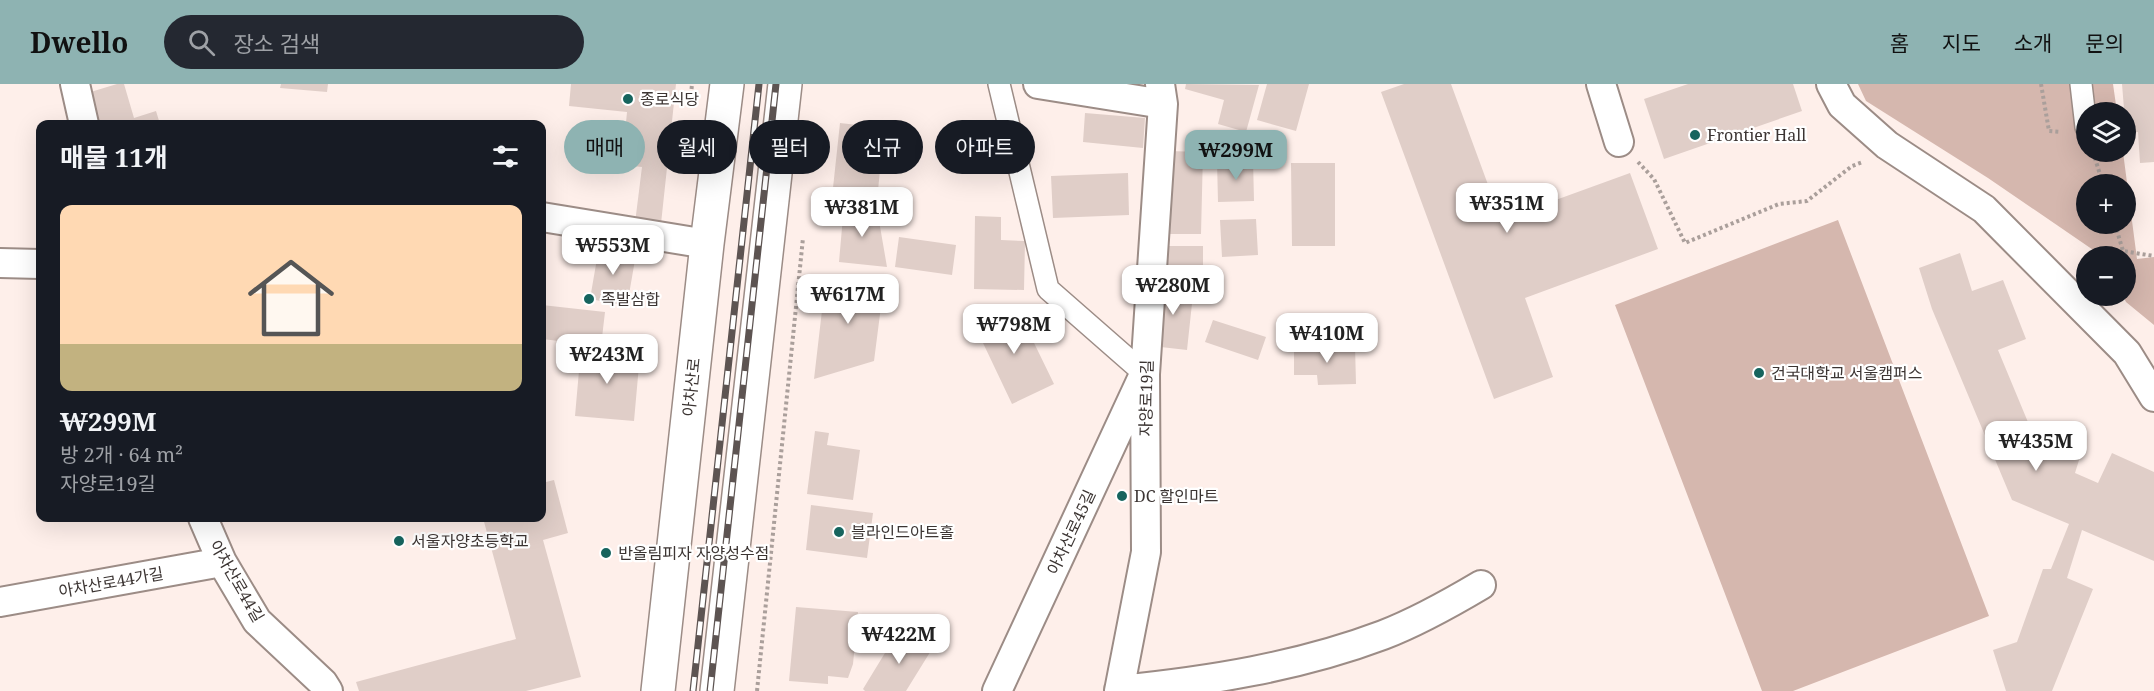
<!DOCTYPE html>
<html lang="ko">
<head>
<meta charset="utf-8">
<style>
	:root { --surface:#171b24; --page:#242831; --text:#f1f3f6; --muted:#9ea1a6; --accent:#8eb3b2 }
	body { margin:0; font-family:"Noto Serif","Noto Sans KR",serif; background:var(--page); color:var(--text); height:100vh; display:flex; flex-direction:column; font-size:22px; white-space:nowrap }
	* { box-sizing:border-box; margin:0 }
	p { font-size:20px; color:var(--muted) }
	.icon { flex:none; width:33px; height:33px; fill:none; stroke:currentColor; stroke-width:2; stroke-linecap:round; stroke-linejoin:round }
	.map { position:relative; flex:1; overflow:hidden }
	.sheet { position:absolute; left:36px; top:36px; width:510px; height:402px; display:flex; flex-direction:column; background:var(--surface); border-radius:12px; box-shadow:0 6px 24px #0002 }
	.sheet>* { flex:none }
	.hud { position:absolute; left:564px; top:36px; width:570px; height:54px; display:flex; gap:12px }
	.buttons { position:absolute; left:2076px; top:18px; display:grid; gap:12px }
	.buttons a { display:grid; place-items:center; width:60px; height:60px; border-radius:50%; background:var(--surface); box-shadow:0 6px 24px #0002; font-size:30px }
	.price { position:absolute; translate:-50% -51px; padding:0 14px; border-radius:12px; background:#fff; color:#222; font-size:20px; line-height:39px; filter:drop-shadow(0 2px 3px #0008) }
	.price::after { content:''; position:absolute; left:50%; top:36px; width:18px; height:14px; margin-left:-9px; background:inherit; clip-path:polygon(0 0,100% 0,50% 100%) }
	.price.on { background:var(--accent); color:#111 }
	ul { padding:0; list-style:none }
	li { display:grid; align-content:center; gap:12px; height:318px; padding:0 24px }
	li span { display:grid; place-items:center; height:186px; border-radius:12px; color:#555 }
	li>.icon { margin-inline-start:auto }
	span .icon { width:108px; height:108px; fill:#fffc; stroke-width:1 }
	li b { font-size:26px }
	h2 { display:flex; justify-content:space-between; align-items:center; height:72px; padding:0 24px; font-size:26px }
	.chip { padding:0 21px; border-radius:27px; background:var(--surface); box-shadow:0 6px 24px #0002; font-size:21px; line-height:54px }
	.chip.on { background:var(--accent); color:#111 }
	header { display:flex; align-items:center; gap:36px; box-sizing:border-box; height:84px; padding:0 30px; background:var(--accent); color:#111 }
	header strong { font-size:28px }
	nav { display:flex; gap:33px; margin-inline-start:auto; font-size:21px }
	.search { width:420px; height:54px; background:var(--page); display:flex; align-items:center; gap:15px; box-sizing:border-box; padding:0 21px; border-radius:33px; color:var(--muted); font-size:22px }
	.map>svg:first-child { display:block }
	.green { fill:#d5b7ae; fill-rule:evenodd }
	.building { fill:#e0cec8 }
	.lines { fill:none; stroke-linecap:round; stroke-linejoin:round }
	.pedestrian-casing { stroke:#9c8c86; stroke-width:24 }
	.minor-casing { stroke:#9c8c86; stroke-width:32 }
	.secondary-casing { stroke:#9c8c86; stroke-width:36 }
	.path { stroke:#aa9f9b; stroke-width:4; stroke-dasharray:3 3; stroke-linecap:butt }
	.pedestrian { stroke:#fff; stroke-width:21 }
	.minor { stroke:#fff; stroke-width:28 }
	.secondary { stroke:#fff; stroke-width:33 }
	.rail-casing { stroke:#5d5452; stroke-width:7 }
	.rail { stroke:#fff; stroke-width:4.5; stroke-dasharray:14; stroke-linecap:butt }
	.poi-dot { fill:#16645e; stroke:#fff; stroke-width:2 }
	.labels { text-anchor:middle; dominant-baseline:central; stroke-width:4.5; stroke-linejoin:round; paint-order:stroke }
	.poi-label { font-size:16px; fill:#3c3533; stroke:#fff; text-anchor:start }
	.street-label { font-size:16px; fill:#3c3533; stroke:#fff }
</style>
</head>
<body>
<header>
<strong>Dwello</strong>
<div class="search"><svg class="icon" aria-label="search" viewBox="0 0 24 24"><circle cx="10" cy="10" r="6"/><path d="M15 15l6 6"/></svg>장소 검색</div>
<nav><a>홈</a><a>지도</a><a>소개</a><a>문의</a></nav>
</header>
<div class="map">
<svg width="2154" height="607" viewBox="0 0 2154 607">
	<rect width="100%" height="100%" fill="#feefea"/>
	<path class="green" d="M1858,0H2113L2117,28H2086V68H2123L2137,175L2154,173V241L2126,218L2123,212H2126V172H2102L1988,94L1866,17ZM2086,100H2126V140H2086Z
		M1838,136L1989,532L1793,607H1762L1615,221Z"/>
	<path class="building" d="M117,0H124L134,34L156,27L160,40H93L84,10Z
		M281,0H328L327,8L280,4Z
		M571,0H676L660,149L634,147L642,83L622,81L627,28L569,22Z
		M1186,0L1259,1L1246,48L1218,40L1224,16L1185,5Z
		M1267,0H1309L1296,47L1257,36Z
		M1404,0H1451L1501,136L1630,89L1658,165L1525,214L1553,293L1494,315L1381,8Z
		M1688,0H1793L1802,27L1664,75L1644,15Z
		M2122,0H2154V78L2140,79L2138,48L2126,49Z
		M1085,29L1145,34L1143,64L1083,58Z
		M840,39L884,44L877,117L832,113Z
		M1168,67L1203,68L1201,150H1167Z
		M1253,75L1254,117L1218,118L1217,77Z
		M1291,79H1335V162H1292Z
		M1128,89L1129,131L1053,134L1051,92Z
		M844,121L877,125L887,183L839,178Z
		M975,132L1001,133V156L1025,157L1024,206L974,205Z
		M1256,135L1258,171L1222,173L1220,136Z
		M899,153L956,161L952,191L895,183Z
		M1160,162H1203V189L1160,190Z
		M599,163L636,170L627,222L590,215Z
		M1960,169L1972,207L2003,196L2026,255L1998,266L2030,343L2084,360L2075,389L2098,399L2112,369L2154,388V477L2082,446L2067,494L2093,505L2052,607H2006L1993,566L2017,558L2043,485H2051L2069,440L2012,416L1932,225L1919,184Z
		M826,192L884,199L874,277L814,295Z
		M1159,197L1194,201L1187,266L1152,262Z
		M542,221L605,228L601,262L542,255Z
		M1004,226L1008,234L1019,228L1054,300L1012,320L974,240Z
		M1213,236L1266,253L1258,276L1205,258Z
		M1355,261L1356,300L1318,301L1317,291H1294V263Z
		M581,264L640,270L634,337L575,332Z
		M815,347L829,349L827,361L860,366L853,416L807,410Z
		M554,396L568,449L543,456L581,593L526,607H359L356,598L516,555L483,434H542V399Z
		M811,421L873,429L867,474L806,466Z
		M796,523L858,528L853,580L848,594L828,592V600L789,597Z
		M899,546L932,565L906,607H865L863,605Z"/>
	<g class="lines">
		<defs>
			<path id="pedestrian" d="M999,0L1048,205L1145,290
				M2081,0L2086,43"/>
			<path id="minor" d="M75,0L84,40
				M1038,0L1163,20
				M1601,0L1619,58
				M1831,0L1842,21L1887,61L1984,125L2127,269L2154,313
				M542,133L707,160
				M0,179L40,180
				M203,434L222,478L257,537L323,599L328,607
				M0,518L222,478
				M1119,606C1208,597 1298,583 1383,551C1417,538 1449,520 1481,501
				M997,607L1141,297
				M1119,607L1146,468L1145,290L1163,20L1160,0"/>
			<path id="secondary" d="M658,607L707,160L727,0
				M717,607L785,0"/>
		</defs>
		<use href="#pedestrian" class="pedestrian-casing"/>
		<use href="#minor" class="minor-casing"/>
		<use href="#secondary" class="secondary-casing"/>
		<path class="path" d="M2041,0L2049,47L2061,48
			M691,11L692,0
			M2093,68L2103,100
			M1638,78L1654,95L1685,159L1779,120L1807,117L1852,82L1863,78
			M2115,140L2123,167L2154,172
			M757,607L803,154"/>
		<use href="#pedestrian" class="pedestrian"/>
		<use href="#minor" class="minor"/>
		<use href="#secondary" class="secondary"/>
		<defs>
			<path id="rail" d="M693,607L759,0
				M710,607L776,0"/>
		</defs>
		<use href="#rail" class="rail-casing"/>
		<use href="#rail" class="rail"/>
	</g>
	<g class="poi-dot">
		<circle cx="628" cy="15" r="6"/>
		<circle cx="1695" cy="51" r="6"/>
		<circle cx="589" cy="215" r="6"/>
		<circle cx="1759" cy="289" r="6"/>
		<circle cx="1122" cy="412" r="6"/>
		<circle cx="839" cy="448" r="6"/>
		<circle cx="399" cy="457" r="6"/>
		<circle cx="606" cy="469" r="6"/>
	</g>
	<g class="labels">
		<g class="poi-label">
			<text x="640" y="15">종로식당</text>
			<text x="1707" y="51">Frontier Hall</text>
			<text x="601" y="215">족발삼합</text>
			<text x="1771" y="289">건국대학교 서울캠퍼스</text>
			<text x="1134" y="412">DC 할인마트</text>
			<text x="851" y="448">블라인드아트홀</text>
			<text x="411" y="457">서울자양초등학교</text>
			<text x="618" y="469">반올림피자 자양성수점</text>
		</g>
		<g class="street-label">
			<text transform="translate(691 303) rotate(-84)">아차산로</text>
			<text transform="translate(1146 314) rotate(-89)">자양로19길</text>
			<text transform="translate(1071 448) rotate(-65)">아차산로45길</text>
			<text transform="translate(237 497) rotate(60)">아차산로44길</text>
			<text transform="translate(111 498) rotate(-10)">아차산로44가길</text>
		</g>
	</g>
</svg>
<div class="buttons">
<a><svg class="icon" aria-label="layers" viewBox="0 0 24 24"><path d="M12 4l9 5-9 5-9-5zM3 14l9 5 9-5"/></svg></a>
<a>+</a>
<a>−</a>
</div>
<b class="price on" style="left:1236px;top:97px">₩299M</b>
<b class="price" style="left:1507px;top:150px">₩351M</b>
<b class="price" style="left:862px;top:154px">₩381M</b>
<b class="price" style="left:613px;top:192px">₩553M</b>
<b class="price" style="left:1173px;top:232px">₩280M</b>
<b class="price" style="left:848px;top:241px">₩617M</b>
<b class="price" style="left:1014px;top:271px">₩798M</b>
<b class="price" style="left:1327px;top:280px">₩410M</b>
<b class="price" style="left:607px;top:301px">₩243M</b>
<b class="price" style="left:2036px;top:388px">₩435M</b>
<b class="price" style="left:899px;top:581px">₩422M</b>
<div class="hud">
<a class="chip on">매매</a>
<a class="chip">월세</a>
<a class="chip">필터</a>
<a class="chip">신규</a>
<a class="chip">아파트</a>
</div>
<section class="sheet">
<h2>매물 11개<svg class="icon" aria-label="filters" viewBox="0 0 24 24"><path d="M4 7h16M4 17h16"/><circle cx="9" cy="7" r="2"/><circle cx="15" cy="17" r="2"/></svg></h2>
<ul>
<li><span style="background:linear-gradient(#ffd9b3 75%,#c2b280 0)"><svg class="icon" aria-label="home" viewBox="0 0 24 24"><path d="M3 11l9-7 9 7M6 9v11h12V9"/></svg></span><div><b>₩299M</b><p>방 2개 · 64 m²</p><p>자양로19길</p></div></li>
</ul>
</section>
</div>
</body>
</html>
